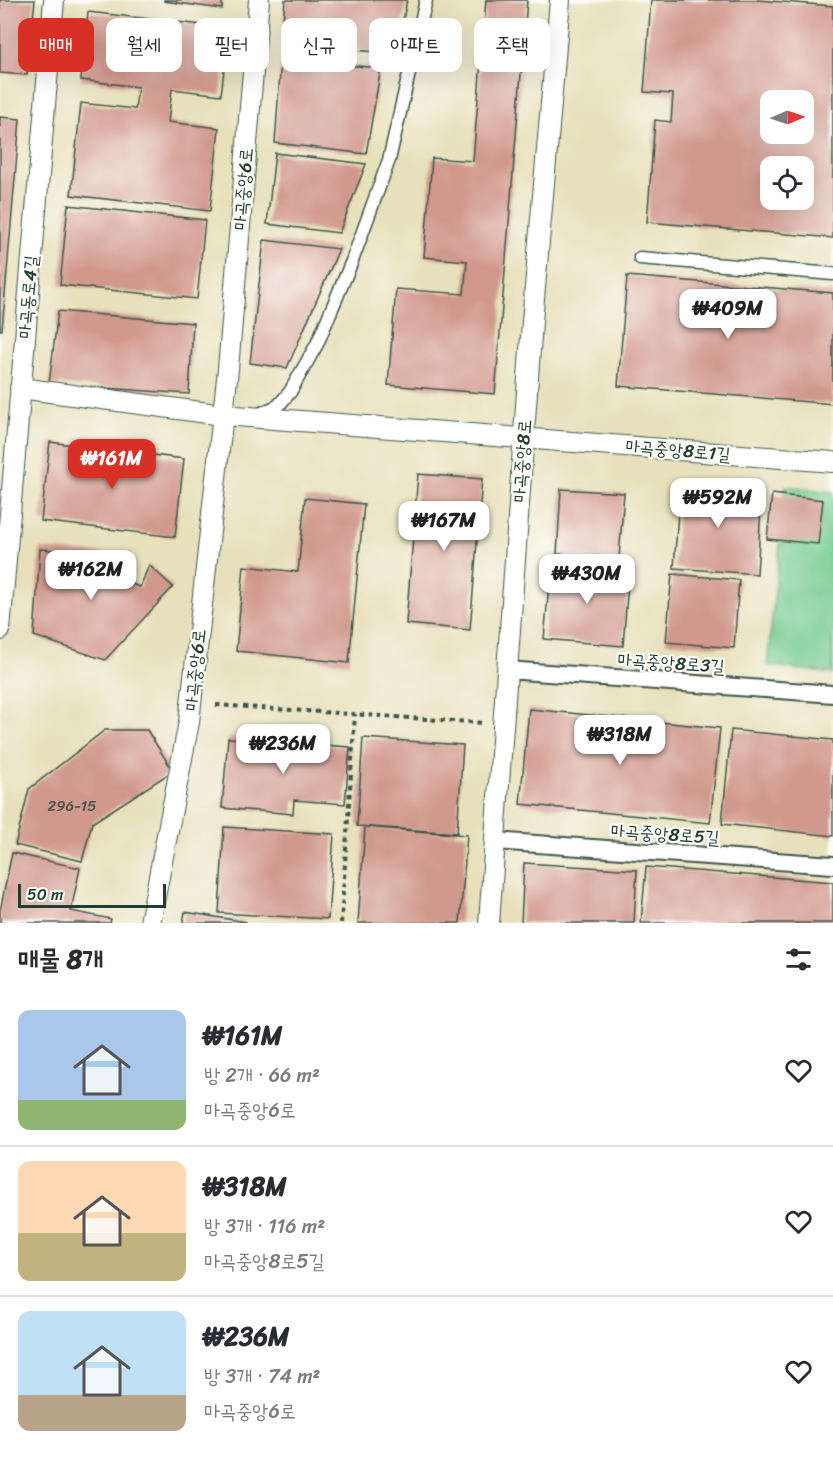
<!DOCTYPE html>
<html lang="ko">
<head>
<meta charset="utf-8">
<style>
	:root { --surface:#fff; --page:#f7f7f7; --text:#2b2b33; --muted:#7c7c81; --line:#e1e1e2; --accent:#d93025 }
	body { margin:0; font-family:Sriracha,"Poor Story",sans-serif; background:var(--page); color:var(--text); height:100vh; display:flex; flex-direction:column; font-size:22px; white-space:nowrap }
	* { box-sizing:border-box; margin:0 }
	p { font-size:20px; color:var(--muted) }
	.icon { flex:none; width:33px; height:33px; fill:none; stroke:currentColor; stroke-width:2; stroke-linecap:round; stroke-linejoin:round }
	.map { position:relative; height:923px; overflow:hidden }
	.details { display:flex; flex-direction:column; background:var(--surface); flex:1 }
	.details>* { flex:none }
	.hud { position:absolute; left:18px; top:18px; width:798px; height:54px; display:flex; gap:12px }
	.needle { width:39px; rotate:88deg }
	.fabs { position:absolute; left:760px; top:90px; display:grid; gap:12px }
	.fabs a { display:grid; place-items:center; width:54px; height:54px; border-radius:12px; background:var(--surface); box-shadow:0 6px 24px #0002; font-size:30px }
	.scale { position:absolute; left:18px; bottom:15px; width:148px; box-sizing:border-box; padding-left:6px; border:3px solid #1f3d34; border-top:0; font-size:16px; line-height:21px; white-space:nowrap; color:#1f3d34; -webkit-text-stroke:4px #fdfcf7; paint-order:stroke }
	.price { position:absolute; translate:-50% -51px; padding:0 14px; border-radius:12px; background:#fff; color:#222; font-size:20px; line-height:39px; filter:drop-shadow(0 2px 3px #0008) }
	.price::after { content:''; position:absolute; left:50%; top:36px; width:18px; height:14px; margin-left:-9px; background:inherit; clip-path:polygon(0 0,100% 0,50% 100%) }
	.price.active { background:var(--accent); color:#fff }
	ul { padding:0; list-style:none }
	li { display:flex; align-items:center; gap:18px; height:150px; padding:0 18px }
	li+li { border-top:2px solid var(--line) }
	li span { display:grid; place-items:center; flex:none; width:168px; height:120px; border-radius:12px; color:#555 }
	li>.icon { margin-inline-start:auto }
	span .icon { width:72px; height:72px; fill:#fffc; stroke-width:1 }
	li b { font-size:26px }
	h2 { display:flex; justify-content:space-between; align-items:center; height:72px; padding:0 18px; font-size:26px }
	.chip { padding:0 21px; border-radius:12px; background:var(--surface); box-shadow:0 6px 24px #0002; font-size:21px; line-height:54px }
	.chip.active { background:var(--accent); color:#fff }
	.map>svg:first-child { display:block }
	.green { fill:#77cc90; stroke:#4b8462; stroke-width:1.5 }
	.building { fill:#d1998d; fill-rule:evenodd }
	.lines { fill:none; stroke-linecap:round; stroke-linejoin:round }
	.pedestrian-casing { stroke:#3d5548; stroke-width:15 }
	.minor-casing { stroke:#3d5548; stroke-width:20 }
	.tertiary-casing { stroke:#3d5548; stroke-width:22 }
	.path { stroke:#3d5548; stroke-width:4; stroke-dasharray:4.5 4.5; stroke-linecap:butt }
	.pedestrian { stroke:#fff; stroke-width:12 }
	.minor { stroke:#fff; stroke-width:16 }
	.tertiary { stroke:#fff; stroke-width:20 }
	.labels { text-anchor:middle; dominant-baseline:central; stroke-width:4.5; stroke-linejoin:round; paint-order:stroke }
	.number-label { font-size:15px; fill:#4c544a }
	.street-label { font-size:18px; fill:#1f3d34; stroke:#fdfcf7 }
</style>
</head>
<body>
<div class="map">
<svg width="833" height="923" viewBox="0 0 833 923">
	<rect width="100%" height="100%" fill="#fdfcf7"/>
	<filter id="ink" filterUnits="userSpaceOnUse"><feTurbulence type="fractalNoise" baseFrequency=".0167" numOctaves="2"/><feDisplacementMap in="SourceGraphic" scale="12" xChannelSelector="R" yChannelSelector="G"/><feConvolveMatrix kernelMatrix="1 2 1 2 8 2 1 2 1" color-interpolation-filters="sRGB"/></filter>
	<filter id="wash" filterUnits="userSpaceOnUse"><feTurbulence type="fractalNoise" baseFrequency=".008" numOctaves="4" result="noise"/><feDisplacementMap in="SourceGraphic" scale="24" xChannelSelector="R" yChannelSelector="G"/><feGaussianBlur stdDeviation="1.35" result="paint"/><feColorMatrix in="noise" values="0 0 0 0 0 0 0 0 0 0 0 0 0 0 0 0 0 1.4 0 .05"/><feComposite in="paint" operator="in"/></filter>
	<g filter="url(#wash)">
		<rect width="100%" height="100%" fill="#e7e0bb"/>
		<path class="green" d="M786,486L833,492V674L767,665Z"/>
		<g id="blocks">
			<path class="building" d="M0,0H35L27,75L0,73Z
				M164,0H222V9L164,1Z
				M285,0H407L396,54L281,43Z
				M486,0H527L495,394L388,385L396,289L464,294L467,261L424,257L432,158L473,161Z
				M651,0H757L833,6V238L647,222L655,120L671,122L673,94L644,92ZM771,100H804V134H771ZM771,166H804V200H771Z
				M88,12L229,28L221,95L172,89L168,122L219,128L210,211L71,195L81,103L135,109L138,87L81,80Z
				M281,60L381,68L366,154L275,143Z
				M0,117L20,119L2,330H0Z
				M275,153L366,164L339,233L267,224Z
				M68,205L205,220L197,299L60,285Z
				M264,240L339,249L287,368L250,363Z
				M627,276L833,293V404L618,386Z
				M58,311L193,323L189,394L49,384Z
				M50,442L184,459L175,537L41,521Z
				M418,474L482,479L470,630L406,624Z
				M680,484L762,490L757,574L674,568Z
				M561,489L624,493L619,558L557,554Z
				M772,494L823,500L818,544L767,539Z
				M305,498L364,504L349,663L236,651L244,566L298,572Z
				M40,549L122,555L120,580L140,587L149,565L173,587L105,660L34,636Z
				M551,563L629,570L623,646L544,639Z
				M672,574L739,580L734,648L666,642Z
				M529,709L720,728L710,823L520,804Z
				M105,730H147L173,771L92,823L82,861L15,845L29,789Z
				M731,730L833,740V836L722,824Z
				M228,738L350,747L345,804L294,800L293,814L222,808Z
				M363,738L463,745L457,833L357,826Z
				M224,827L334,834L328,919L219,913Z
				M365,827L467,835L460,923H358Z
				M12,853L80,868L71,911L111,919L110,923H0V911Z
				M524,863L637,870L634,923H521Z
				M646,867L833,882V923H641Z
				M185,912L246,922V923H183Z"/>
		</g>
	</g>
	<g filter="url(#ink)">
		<use href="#blocks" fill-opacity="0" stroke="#3d5548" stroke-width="1.5"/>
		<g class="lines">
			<defs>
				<path id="pedestrian" d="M640,258L833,274
					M257,415L278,406L290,392L317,344L352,261L389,160L426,0"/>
				<path id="minor" d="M507,670L833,694
					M495,841L833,865"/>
				<path id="tertiary" d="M20,388L223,415L833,462
					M0,630L54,0
					M150,923L189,722L228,369L259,0
					M489,923L532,322L560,0"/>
			</defs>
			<use href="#pedestrian" class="pedestrian-casing"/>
			<use href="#minor" class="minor-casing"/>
			<use href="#tertiary" class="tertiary-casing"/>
			<path class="path" d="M216,705L485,723
				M341,923L355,714"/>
			<use href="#pedestrian" class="pedestrian"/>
			<use href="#minor" class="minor"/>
			<use href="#tertiary" class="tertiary"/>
		</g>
	</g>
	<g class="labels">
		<g class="number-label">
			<text x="72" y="806">296-15</text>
		</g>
		<g class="street-label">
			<text transform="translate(243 189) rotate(-85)">마곡중앙6로</text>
			<text transform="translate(28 297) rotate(-85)">마곡동로4길</text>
			<text transform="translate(678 450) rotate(5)">마곡중앙8로1길</text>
			<text transform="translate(522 461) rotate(-86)">마곡중앙8로</text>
			<text transform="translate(671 663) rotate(4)">마곡중앙8로3길</text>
			<text transform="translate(195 670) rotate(-84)">마곡중앙6로</text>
			<text transform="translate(665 834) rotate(4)">마곡중앙8로5길</text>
		</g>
	</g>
</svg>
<div class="fabs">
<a><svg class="needle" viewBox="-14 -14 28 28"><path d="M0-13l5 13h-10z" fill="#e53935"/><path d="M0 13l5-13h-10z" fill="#7c7c81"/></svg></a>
<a><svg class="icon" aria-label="locate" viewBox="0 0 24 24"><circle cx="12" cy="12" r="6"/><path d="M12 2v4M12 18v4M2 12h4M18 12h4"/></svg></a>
</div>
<div class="scale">50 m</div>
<b class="price" style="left:728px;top:340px">₩409M</b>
<b class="price active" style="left:112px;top:490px">₩161M</b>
<b class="price" style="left:718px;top:529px">₩592M</b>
<b class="price" style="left:444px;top:552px">₩167M</b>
<b class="price" style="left:91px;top:601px">₩162M</b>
<b class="price" style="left:587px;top:605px">₩430M</b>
<b class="price" style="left:620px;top:766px">₩318M</b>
<b class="price" style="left:283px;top:775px">₩236M</b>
<div class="hud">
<a class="chip active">매매</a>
<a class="chip">월세</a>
<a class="chip">필터</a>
<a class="chip">신규</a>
<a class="chip">아파트</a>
<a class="chip">주택</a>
</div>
</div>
<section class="details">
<h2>매물 8개<svg class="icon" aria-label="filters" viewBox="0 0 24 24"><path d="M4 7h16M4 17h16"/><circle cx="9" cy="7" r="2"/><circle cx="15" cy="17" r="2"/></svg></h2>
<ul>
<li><span style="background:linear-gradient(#a9c7e8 75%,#8fb573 0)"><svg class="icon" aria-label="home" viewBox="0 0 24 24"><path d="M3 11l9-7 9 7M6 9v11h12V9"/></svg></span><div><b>₩161M</b><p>방 2개 · 66 m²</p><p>마곡중앙6로</p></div><svg class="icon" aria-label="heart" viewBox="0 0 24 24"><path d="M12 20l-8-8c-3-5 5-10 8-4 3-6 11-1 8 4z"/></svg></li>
<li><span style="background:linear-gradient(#ffd9b3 60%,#c2b280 0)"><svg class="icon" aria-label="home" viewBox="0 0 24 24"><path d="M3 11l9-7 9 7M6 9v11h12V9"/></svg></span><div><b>₩318M</b><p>방 3개 · 116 m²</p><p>마곡중앙8로5길</p></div><svg class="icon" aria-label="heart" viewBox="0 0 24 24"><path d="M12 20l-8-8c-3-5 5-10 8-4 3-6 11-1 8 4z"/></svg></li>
<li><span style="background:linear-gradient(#bfe0f5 70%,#b9a48a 0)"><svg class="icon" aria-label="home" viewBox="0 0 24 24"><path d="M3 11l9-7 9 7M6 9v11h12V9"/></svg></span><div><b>₩236M</b><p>방 3개 · 74 m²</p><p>마곡중앙6로</p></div><svg class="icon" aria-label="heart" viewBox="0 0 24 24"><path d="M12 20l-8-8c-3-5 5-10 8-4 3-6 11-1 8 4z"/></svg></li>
</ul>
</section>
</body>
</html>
